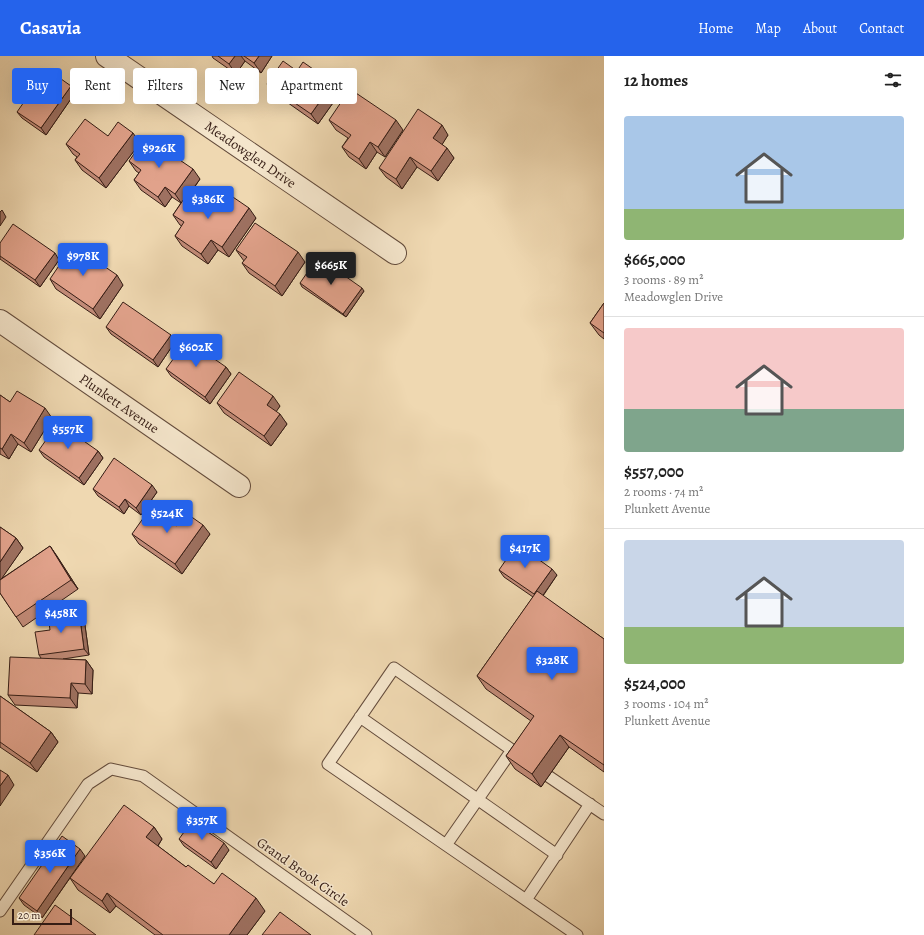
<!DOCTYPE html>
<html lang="en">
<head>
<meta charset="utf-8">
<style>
	:root { --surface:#fff; --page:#f6f6f6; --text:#222; --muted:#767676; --line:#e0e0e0; --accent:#2563eb }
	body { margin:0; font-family:Alegreya,serif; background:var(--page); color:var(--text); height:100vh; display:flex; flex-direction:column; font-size:15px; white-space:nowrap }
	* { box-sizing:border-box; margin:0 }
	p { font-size:13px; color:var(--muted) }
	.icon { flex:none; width:22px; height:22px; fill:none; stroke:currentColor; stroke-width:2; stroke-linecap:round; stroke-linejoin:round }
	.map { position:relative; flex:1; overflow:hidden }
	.sheet { display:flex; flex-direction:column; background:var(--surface); width:320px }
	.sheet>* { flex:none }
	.guide { position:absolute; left:12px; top:12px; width:380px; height:36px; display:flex; gap:8px }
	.scale { position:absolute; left:12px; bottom:10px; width:60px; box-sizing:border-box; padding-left:4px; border:2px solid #351d15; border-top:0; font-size:11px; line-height:14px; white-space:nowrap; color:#351d15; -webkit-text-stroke:3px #f5e6cc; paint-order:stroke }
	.price { position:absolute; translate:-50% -34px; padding:0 9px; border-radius:4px; background:var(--accent); color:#fff; font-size:13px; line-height:26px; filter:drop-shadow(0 1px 2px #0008) }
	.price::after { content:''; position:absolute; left:50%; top:24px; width:12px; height:9px; margin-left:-6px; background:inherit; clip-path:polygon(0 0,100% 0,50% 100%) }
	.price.current { background:#222; color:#fff }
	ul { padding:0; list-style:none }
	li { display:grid; align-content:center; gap:8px; height:212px; padding:0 20px }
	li+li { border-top:1px solid var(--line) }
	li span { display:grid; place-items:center; height:124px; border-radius:4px; color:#555 }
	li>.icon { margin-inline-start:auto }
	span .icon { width:72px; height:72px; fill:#fffc; stroke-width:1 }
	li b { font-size:17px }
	h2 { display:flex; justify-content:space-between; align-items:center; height:48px; padding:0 20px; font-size:17px }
	.tag { padding:0 14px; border-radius:4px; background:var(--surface); box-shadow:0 4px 16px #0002; font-size:14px; line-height:36px }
	.tag.current { background:var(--accent); color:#fff }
	header { display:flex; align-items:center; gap:24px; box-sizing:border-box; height:56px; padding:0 20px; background:var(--accent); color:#fff }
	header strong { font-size:19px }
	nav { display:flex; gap:22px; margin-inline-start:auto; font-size:14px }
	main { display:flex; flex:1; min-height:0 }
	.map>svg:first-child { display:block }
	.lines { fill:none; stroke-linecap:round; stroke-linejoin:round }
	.lane-casing { stroke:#644c3c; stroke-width:13 }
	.street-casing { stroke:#644c3c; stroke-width:24 }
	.lane { stroke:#f5e6cc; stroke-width:11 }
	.street { stroke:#f5e6cc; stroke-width:22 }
	.wall { fill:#c28b78; stroke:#351d15 }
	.shaded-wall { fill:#9e7161; stroke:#351d15 }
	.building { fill:#e1a28b; stroke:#351d15 }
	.labels { text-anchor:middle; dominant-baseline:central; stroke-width:3; stroke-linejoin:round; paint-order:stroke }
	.street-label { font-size:14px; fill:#351d15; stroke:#f5e6cc }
</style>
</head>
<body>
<header>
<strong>Casavia</strong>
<nav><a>Home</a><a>Map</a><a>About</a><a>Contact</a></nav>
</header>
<main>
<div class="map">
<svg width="604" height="879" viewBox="0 0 604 879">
	<rect width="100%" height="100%" fill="#efd8b1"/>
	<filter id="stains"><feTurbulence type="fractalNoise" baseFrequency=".005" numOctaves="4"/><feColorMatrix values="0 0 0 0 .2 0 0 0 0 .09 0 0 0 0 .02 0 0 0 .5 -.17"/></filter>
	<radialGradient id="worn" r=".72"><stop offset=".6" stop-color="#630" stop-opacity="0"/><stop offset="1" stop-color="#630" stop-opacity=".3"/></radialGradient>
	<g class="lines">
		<defs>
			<path id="lane" d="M360,661L557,799
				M522,701L394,612L328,708L577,879
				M548,720L604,758
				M446,789L512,694
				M526,844L590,748
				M0,855L88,728L111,713L143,720L366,879"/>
			<g id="street">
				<path id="s1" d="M107,0L395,197"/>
				<path id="s2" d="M0,265L239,430"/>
			</g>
		</defs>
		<use href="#lane" class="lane-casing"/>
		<use href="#street" class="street-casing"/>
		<use href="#lane" class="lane"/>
		<use href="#street" class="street"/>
	</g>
	<path class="wall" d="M212,0H272L261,17L245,5L236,18L213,2Z
		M267,28L340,37L318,68L274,37Z
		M75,37L46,79L22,62L17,56Z
		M329,64L403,74L385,101L377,96L366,113L349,101L342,91L348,82L336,74Z
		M448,79L442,88L454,102L438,125L417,111L402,133L386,121L379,112Z
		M108,80L140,87L106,132L82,114L75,104L77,101L73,98L66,88Z
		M129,105L200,123L194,132L219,149L256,162L229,201L218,194L208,208L182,190L175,180L182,170L180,169L173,159L181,147L172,141L165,151L141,134L134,124L139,117L136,115Z
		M0,187L59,204L40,231L0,203Z
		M236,194L305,206L282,240L249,217L242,207L244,205Z
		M50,223L123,229L100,263L56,233Z
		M300,227L364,235L346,261L302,231Z
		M604,247V283L599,279L590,267Z
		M106,271L171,279L175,286L158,311L111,278Z
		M226,311L231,318L210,348L171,320L166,313Z
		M0,339L10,346L52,362L31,396L18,388L9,403L0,398Z
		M217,347L280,350L276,355L287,368L271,390L224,357Z
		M39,394L98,395L103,402L84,429L44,401Z
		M93,433L157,436L141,459L129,450L124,458L98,440Z
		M177,470L210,478L182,518L139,488L132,478Z
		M0,471L16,482L23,492L1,523L50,490L78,533L23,571L0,537Z
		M499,514L557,519L543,540L604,583V716L569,691L541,731L515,713L506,700L531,665L486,633L477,620L533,541L504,521Z
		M79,555L84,562L89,599L63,603L86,604L93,614L92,638L78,637L77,652L15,649L8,639L41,602L39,599L50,574Z
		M0,640L51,676L58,686L37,716L0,691Z
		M154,771L162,783L158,790L186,811L214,828L265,855L247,879H155L116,850L110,857L78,834L70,822L42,862L24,849L19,842L85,800L72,818Z
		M179,783L229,794L216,813L184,790Z"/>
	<path class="shaded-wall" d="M235,0H241L245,5L236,18L229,8Z
		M259,0H272L261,17L254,7Z
		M333,27L340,37L318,68L311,58Z
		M71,30L75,37L46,79L41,72Z
		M396,64L403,74L385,101L378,91Z
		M442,69L448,79L440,92L433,82Z
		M133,77L140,87L106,132L99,122Z
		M370,86L377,96L366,113L359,103Z
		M447,92L454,102L438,125L431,115Z
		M410,101L417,111L402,133L396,123Z
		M193,113L200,123L182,148L175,138Z
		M165,131L172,141L165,151L158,141Z
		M249,152L256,162L229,201L222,191Z
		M2,154L6,161L0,170V156Z
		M211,184L218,194L208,208L201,198Z
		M298,196L305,206L282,240L275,230Z
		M55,197L59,204L40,231L35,224Z
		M117,219L123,229L100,263L93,253Z
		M362,232L364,235L346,261L343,258Z
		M171,279L175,286L158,311L153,304Z
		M226,311L231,318L210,348L205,341Z
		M273,340L280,350L274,359L267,349Z
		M45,352L52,362L31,396L24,387Z
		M280,358L287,368L271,390L264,380Z
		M11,378L18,388L9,403L2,393Z
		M98,395L103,402L84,429L79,422Z
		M152,429L157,436L141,459L136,452Z
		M125,443L129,450L124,458L119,451Z
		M203,469L210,478L182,518L175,508Z
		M16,482L23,492L0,525V506Z
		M50,490L57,500L78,533L71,524Z
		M552,513L557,519L539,545L534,538Z
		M79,555L84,562L89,599L84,593Z
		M86,604L93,614L92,638L85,628Z
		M71,627L78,637L77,652L70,642Z
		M51,676L58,686L37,716L30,707Z
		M560,679L569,691L541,731L532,718Z
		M8,719L14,729L0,750V730Z
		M154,771L162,783L155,794L146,781Z
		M224,787L229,794L216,813L211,806Z
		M80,793L85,800L42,862L37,855Z
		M107,837L116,850L110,857L102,845Z
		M256,842L265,855L247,879H229Z"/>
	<path class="building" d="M218,0H235L229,8Z
		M244,0H259L254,7Z
		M283,5L297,15L303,6L333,27L311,58L267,28Z
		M47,13L71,30L41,72L17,56Z
		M350,33L396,64L378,91L370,86L359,103L342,91L351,79L329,64Z
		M418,53L442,69L433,82L447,92L431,115L410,101L396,123L379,112Z
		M85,63L108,80L118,66L133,77L99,122L75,104L80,98L66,88Z
		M146,81L193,113L175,138L165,131L158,141L134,124L141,114L129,105Z
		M192,131L219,149L227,137L249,152L222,191L211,184L201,198L175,180L184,166L173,159Z
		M255,167L298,196L275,230L242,207L247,201L236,194Z
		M13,168L55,197L35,224L0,200V187Z
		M73,189L117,219L93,253L50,223Z
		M318,201L362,232L343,258L300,227Z
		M123,246L171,279L153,304L106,271Z
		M604,247V277L590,267Z
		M187,284L226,311L205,341L166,313Z
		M239,316L273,340L267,349L280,358L264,380L217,347Z
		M17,335L45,352L24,387L11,378L2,393L0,392V339L10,346Z
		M58,367L98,395L79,422L39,394Z
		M114,402L152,429L136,452L125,443L119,451L93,433Z
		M151,451L177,470L186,457L203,469L175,508L132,478Z
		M0,471L16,482L0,506Z
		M517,488L552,513L534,538L499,514Z
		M50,490L71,524L16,561L0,537V524Z
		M537,535L604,583V709L560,679L532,718L506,700L534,660L477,620Z
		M79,555L84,593L39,599L35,576L50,574L48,559Z
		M10,601L86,604L85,628L71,627L70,642L8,639Z
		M0,640L51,676L30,707L0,686Z
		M0,714L8,719L0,730Z
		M124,749L154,771L146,781L186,811L188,809L214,828L222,817L256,842L229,879H163L107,837L102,845L70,822Z
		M192,765L224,787L211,806L179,783Z
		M62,780L80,793L37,855L19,842Z
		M55,849L96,879H34Z
		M280,856L311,879H262Z"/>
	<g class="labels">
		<g class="street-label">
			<text stroke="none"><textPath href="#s1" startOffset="174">Meadowglen Drive</textPath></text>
			<text stroke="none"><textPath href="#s2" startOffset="145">Plunkett Avenue</textPath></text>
			<text transform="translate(303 816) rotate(35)">Grand Brook Circle</text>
		</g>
	</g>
	<rect width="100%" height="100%" filter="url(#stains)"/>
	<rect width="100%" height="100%" fill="url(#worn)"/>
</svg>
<div class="scale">20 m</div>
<b class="price" style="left:159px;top:113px">$926K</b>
<b class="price" style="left:208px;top:164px">$386K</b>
<b class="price" style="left:83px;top:221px">$978K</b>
<b class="price current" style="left:331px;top:230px">$665K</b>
<b class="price" style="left:196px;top:312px">$602K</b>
<b class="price" style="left:68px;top:394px">$557K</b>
<b class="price" style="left:167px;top:478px">$524K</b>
<b class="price" style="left:525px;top:513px">$417K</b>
<b class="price" style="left:61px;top:578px">$458K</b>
<b class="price" style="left:552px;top:625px">$328K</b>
<b class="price" style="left:202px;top:785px">$357K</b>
<b class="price" style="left:50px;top:818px">$356K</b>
<div class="guide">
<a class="tag current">Buy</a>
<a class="tag">Rent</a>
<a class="tag">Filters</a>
<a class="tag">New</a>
<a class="tag">Apartment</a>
</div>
</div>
<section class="sheet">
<h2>12 homes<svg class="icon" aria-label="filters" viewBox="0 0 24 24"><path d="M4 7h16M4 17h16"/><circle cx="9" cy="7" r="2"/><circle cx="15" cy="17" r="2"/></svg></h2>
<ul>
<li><span style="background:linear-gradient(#a9c7e8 75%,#8fb573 0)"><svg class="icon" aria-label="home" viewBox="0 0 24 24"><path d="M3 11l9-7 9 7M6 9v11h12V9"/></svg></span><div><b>$665,000</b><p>3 rooms · 89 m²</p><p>Meadowglen Drive</p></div></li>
<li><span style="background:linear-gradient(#f6c9c9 65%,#7fa58c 0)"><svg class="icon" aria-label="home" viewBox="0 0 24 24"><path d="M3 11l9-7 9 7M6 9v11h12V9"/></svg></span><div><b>$557,000</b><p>2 rooms · 74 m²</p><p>Plunkett Avenue</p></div></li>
<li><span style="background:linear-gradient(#c9d6e8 70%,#8fb573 0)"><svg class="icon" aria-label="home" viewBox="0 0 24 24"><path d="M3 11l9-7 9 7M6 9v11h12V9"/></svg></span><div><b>$524,000</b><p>3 rooms · 104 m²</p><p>Plunkett Avenue</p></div></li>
</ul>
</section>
</main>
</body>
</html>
